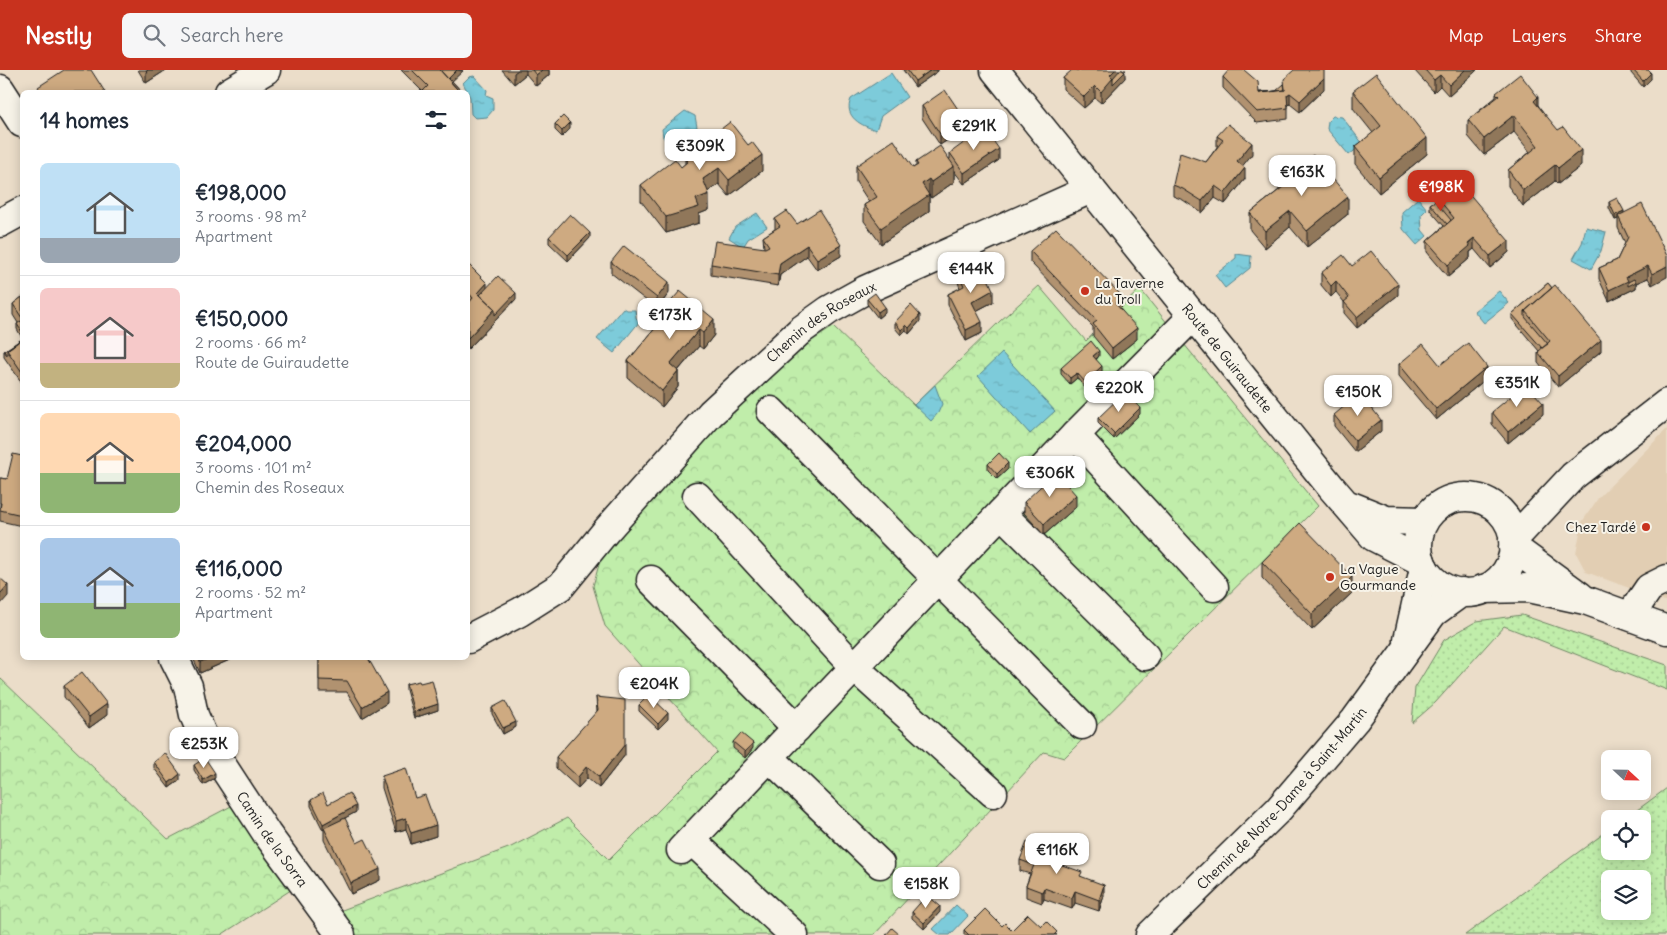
<!DOCTYPE html>
<html lang="en">
<head>
<meta charset="utf-8">
<style>
	:root { --surface:#fff; --page:#f6f6f7; --text:#1f2937; --muted:#747a83; --line:#e0e1e3; --accent:#c8321e }
	body { margin:0; font-family:Delius,sans-serif; background:var(--page); color:var(--text); height:100vh; display:flex; flex-direction:column; font-size:19px; white-space:nowrap }
	* { box-sizing:border-box; margin:0 }
	p { font-size:16px; color:var(--muted) }
	.icon { flex:none; width:28px; height:28px; fill:none; stroke:currentColor; stroke-width:2; stroke-linecap:round; stroke-linejoin:round }
	.map { position:relative; flex:1; overflow:hidden }
	.side { position:absolute; left:20px; top:20px; width:450px; height:570px; display:flex; flex-direction:column; background:var(--surface); border-radius:8px; box-shadow:0 2px 12px #0003 }
	.side>* { flex:none }
	.needle { width:32px; rotate:112deg }
	.fabs { position:absolute; left:1601px; top:680px; display:grid; gap:10px }
	.fabs a { display:grid; place-items:center; width:50px; height:50px; border-radius:8px; background:var(--surface); box-shadow:0 2px 12px #0003; font-size:25px }
	.price { position:absolute; translate:-50% -42px; padding:0 11px; border-radius:10px; background:#fff; color:#222; font-size:16px; line-height:32px; filter:drop-shadow(0 1px 2px #0008) }
	.price::after { content:''; position:absolute; left:50%; top:30px; width:15px; height:11px; margin-left:-8px; background:inherit; clip-path:polygon(0 0,100% 0,50% 100%) }
	.price.current { background:var(--accent); color:#fff }
	ul { padding:0; list-style:none }
	li { display:flex; align-items:center; gap:15px; height:125px; padding:0 20px }
	li+li { border-top:1px solid var(--line) }
	li span { display:grid; place-items:center; flex:none; width:140px; height:100px; border-radius:8px; color:#555 }
	li>.icon { margin-inline-start:auto }
	span .icon { width:60px; height:60px; fill:#fffc; stroke-width:1 }
	li b { font-size:21px }
	h2 { display:flex; justify-content:space-between; align-items:center; height:60px; padding:0 20px; font-size:21px }
	header { display:flex; align-items:center; gap:30px; box-sizing:border-box; height:70px; padding:0 25px; background:var(--accent); color:#fff }
	header strong { font-size:24px }
	nav { display:flex; gap:28px; margin-inline-start:auto; font-size:18px }
	.search { width:350px; height:45px; background:var(--page); display:flex; align-items:center; gap:12px; box-sizing:border-box; padding:0 18px; border-radius:8px; color:var(--muted); font-size:19px }
	.map>svg:first-child { display:block }
	.built { fill:#e2ceb3 }
	.grass { fill:url(#grass-dots); stroke:#6e8463; fill-rule:evenodd }
	.forest { fill:url(#forest-crowns); stroke:#6e8463 }
	.water { fill:url(#water-ripples); stroke:#56858e }
	.lines { fill:none; stroke-linecap:round; stroke-linejoin:round }
	.minor-casing { stroke:#1c1c1c; stroke-width:31 }
	.minor { stroke:#f7f3e8; stroke-width:28 }
	.wall { fill:#b1926f; stroke:#1c1c1c }
	.shaded-wall { fill:#90775a; stroke:#1c1c1c }
	.building { fill:#ceaa81; stroke:#1c1c1c }
	.poi-dot { fill:#c8321e; stroke:#f7f3e8; stroke-width:2 }
	.labels { text-anchor:middle; dominant-baseline:central; stroke-width:4; stroke-linejoin:round; paint-order:stroke }
	.poi-label { font-size:14px; fill:#1c1c1c; stroke:#f7f3e8; text-anchor:start }
	.street-label { font-size:14px; fill:#1c1c1c; stroke:#f7f3e8 }
</style>
</head>
<body>
<header>
<strong>Nestly</strong>
<div class="search"><svg class="icon" aria-label="search" viewBox="0 0 24 24"><circle cx="10" cy="10" r="6"/><path d="M15 15l6 6"/></svg>Search here</div>
<nav><a>Map</a><a>Layers</a><a>Share</a></nav>
</header>
<div class="map">
<svg width="1667" height="865" viewBox="0 0 1667 865">
	<defs>
		<pattern id="grass-dots" width="8" height="8" patternUnits="userSpaceOnUse" patternTransform="scale(1.25)"><rect width="8" height="8" fill="#c0edaa"/><path d="M2 2h.1M6 6h.1" fill="none" stroke="#a4cb92" stroke-width="1.8" stroke-linecap="round"/></pattern>
		<pattern id="forest-crowns" width="20" height="18" patternUnits="userSpaceOnUse" patternTransform="scale(1.25)"><rect width="20" height="18" fill="#c0edaa"/><path d="M2 6a3 3 0 1 1 6 0M12 15a3 3 0 1 1 6 0" fill="none" stroke="#a4cb92"/></pattern>
		<pattern id="water-ripples" width="26" height="14" patternUnits="userSpaceOnUse" patternTransform="scale(1.25)"><rect width="26" height="14" fill="#7dcbda"/><path d="M2 4q2-2 4 0t4 0M15 11q2-2 4 0t4 0" fill="none" stroke="#6baeba"/></pattern>
	</defs>
	<rect width="100%" height="100%" fill="#ebddc9"/>
	<filter id="ink" filterUnits="userSpaceOnUse"><feTurbulence type="fractalNoise" baseFrequency=".02" numOctaves="2"/><feDisplacementMap in="SourceGraphic" scale="10" xChannelSelector="R" yChannelSelector="G"/><feConvolveMatrix kernelMatrix="1 2 1 2 8 2 1 2 1" color-interpolation-filters="sRGB"/></filter>
	<g filter="url(#ink)">
		<path class="built" d="M1667,359V532L1586,502L1576,483L1582,452L1599,427Z"/>
		<path class="grass" d="M1522,545L1667,595V620L1504,556L1435,633L1412,653L1415,618L1444,570L1477,551Z
			M1667,718V865H1465L1610,759V781H1642V749H1625ZM1610,809H1642V841H1610Z"/>
		<path class="forest" d="M1039,216L1086,271L1140,219L1188,279L1318,436L1064,688L1044,682L874,865H353L334,843L511,777L567,748L609,790L717,682L605,556L593,516L605,473L693,376L783,290L833,257L914,335L1000,251Z
			M0,608L168,769L237,733L297,816L221,865H0Z"/>
		<path class="water" d="M891,3L907,27L881,46L876,60C862,56 843,47 851,29Z
			M474,6L487,20L486,25L493,28V40L487,47L475,48L471,44L470,27L463,13L469,7Z
			M685,41L695,46L697,57L674,74L667,72L663,67L662,59Z
			M1333,46L1342,47L1363,74L1349,85L1327,59L1328,51Z
			M1418,128L1427,139L1421,145L1422,160L1427,166L1417,175L1403,159L1402,142Z
			M757,143L767,157L748,169L743,177L729,168L735,157Z
			M1586,157L1606,162L1601,181L1591,199L1573,189L1582,173Z
			M1236,184L1251,186L1250,198L1225,218L1215,205L1236,188Z
			M1499,221L1509,233L1484,253L1474,241Z
			M623,238L626,240H635L636,248L640,251L614,283L597,269Z
			M1002,283L1055,341L1030,364L978,306Z
			M935,315L942,334L938,343L931,351L914,335Z
			M956,835L968,846L950,865H940L933,859Z"/>
		<g class="lines">
			<defs>
				<g id="minor">
					<path id="s1" d="M995,0L1331,417L1374,467L1421,491"/>
					<path d="M0,19L22,53"/>
					<path d="M229,22L266,0"/>
					<path d="M0,153L22,141"/>
					<path d="M771,341L1082,655"/>
					<path d="M1075,365L1214,517"/>
					<path d="M697,426L854,597L993,723"/>
					<circle cx="1466" cy="475" r="48"/>
					<path d="M1351,436L1386,450L1424,451"/>
					<path d="M1001,443L1145,586"/>
					<path d="M1513,470L1573,406L1667,333"/>
					<path d="M1513,477L1580,526"/>
					<path d="M651,510L797,658"/>
					<path d="M1483,519L1529,518L1585,530L1667,560"/>
					<path d="M1630,546L1649,518L1667,509"/>
					<path id="s2" d="M468,569L520,542L561,516L606,461L711,343L801,260L829,240L865,220L1091,119"/>
					<path d="M1408,570L1424,498"/>
					<path id="s3" d="M174,588L188,616L194,645L203,666L267,764L341,865"/>
					<path d="M769,687L880,794"/>
					<path d="M691,770L794,865"/>
					<path d="M681,780L1075,365L1193,246"/>
					<path id="s4" d="M1150,865L1278,740L1355,650L1433,543L1462,522"/>
				</g>
			</defs>
			<use href="#minor" class="minor-casing"/>
			<use href="#minor" class="minor"/>
		</g>
		<path class="wall" d="M138,0H166L146,13Z
			M401,0H463L452,11L462,22H423Z
			M502,0H549V5L536,16L526,4L514,14Z
			M903,0H938V1L915,17Z
			M1414,0H1477L1449,26L1440,16L1434,22Z
			M1631,0H1648L1651,9L1643,17L1631,3Z
			M1077,1L1124,2L1125,8L1101,33L1095,28L1084,38L1063,19V8Z
			M1223,7L1259,22L1324,19L1300,42L1290,34L1288,36V49L1257,53L1223,18Z
			M1353,21L1427,84L1379,123L1355,94V77L1373,63L1353,38Z
			M1496,23L1538,35L1581,96L1558,114L1555,111L1523,136L1508,116V100L1530,82L1514,62L1484,85L1468,66V50L1496,27Z
			M922,36L964,59L940,75L922,48Z
			M555,54L570,59L562,67L555,60Z
			M1217,66L1252,84L1242,96L1245,109L1225,134L1215,128L1202,143L1183,130L1173,126V115L1206,92L1217,77Z
			M950,83L999,90L964,114L954,101V112L931,128L929,125V141L881,174L864,151V135L869,132L856,112V96L913,98L916,96V92L950,89Z
			M685,87L762,101L729,126L719,114L708,121L709,140L699,144V153L666,163L641,131V115L681,97L685,94Z
			M1279,112L1348,144L1307,177L1290,157L1265,178L1250,160V143L1279,120Z
			M1435,125L1509,182L1490,198L1474,179L1470,182V188L1448,207L1427,182V171L1444,156L1430,140V134L1435,131Z
			M1609,132L1624,144L1667,186L1652,215L1648,208L1636,213V218L1609,231L1599,209V198L1617,190L1625,173L1618,158V149L1615,150L1609,138Z
			M775,149L797,154L841,186L817,200L807,186L780,205L778,216L711,205V194L764,178L763,167L775,159Z
			M549,167L590,168L568,191L549,173Z
			M1030,181L1122,237L1120,239L1137,269L1112,289L1093,266V257L1030,192Z
			M611,192L669,223L657,239L611,203Z
			M468,194L487,218L516,229L468,279Z
			M1352,196L1398,225L1357,258L1344,243V232L1336,222L1331,227L1321,215V203Z
			M958,201L993,232L976,241L982,263L966,271L948,235V224L960,218L958,212Z
			M1548,213L1601,281L1558,317L1538,293V282L1539,281L1512,249V244Z
			M22,227V268L17,259V254L18,253L13,245V234Z
			M867,229L885,242L878,248L867,234Z
			M667,236L714,265L703,279L699,276L678,301V317L662,337L628,308V291L667,244Z
			M920,251L909,264L906,260L901,265L895,258V252Z
			M22,269V313L4,287V281Z
			M1099,286L1096,290L1102,302L1085,318L1077,308L1070,314L1061,304V298Z
			M1399,294L1440,295L1487,308L1436,350L1399,306Z
			M1492,342L1543,344L1508,373L1492,354Z
			M1140,344L1114,369L1098,353V348Z
			M1334,345L1381,361L1355,382L1334,356Z
			M22,386V456L0,451V408L7,409Z
			M988,394L1008,399L997,409L988,400Z
			M1024,432L1076,437L1044,465L1024,443Z
			M1262,492L1352,523L1312,560L1262,508Z
			M193,588H234L200,603Z
			M319,588L387,633L362,648L347,622H319Z
			M420,613L438,640L414,648L406,620V614Z
			M64,616L107,645L89,658L64,627Z
			M596,627L625,685L599,718L587,708L578,718L556,698V687L597,642Z
			M639,635L668,649L658,659L639,641Z
			M492,638L516,657L503,664L492,644Z
			M733,672L753,678L745,688L733,678Z
			M154,692L180,710L169,718L154,698Z
			M194,695L215,708L203,715L194,700Z
			M382,706L415,728L436,766L411,774L406,759L396,762L382,718Z
			M311,730L328,734L356,742L335,753L357,773L380,810L351,824L324,770V759L323,760L311,736Z
			M1020,790H1048L1082,807L1104,826L1099,841L1075,833L1072,839L1044,829L1042,833L1026,827V816L1030,804L1020,801Z
			M912,842H940L924,859L912,848Z
			M1041,856L1057,865H964V860H1012Z"/>
		<path class="shaded-wall" d="M148,0H166L146,13V2Z
			M457,0L463,1L449,14V8Z
			M518,0H526V4L514,14V3Z
			M542,0H549V5L536,16V5Z
			M931,0H938V1L915,17V11Z
			M1115,0H1126L1113,13L1125,2V8L1101,33V22L1110,5Z
			M1465,0H1477L1449,26V15Z
			M1651,3V9L1643,17V11Z
			M1440,5V16L1434,22V10Z
			M1324,8V19L1300,42V31Z
			M1095,16V28L1084,38V27Z
			M1290,23V34L1287,36V25Z
			M1538,27V43L1534,31Z
			M1514,45V62L1484,85V69Z
			M964,48V59L940,75V64Z
			M570,53V59L562,67V61Z
			M1427,68V84L1379,123V107Z
			M1252,73V84L1237,103V91Z
			M999,79V90L964,114V103Z
			M1581,80V96L1558,114V98Z
			M762,85V101L729,126V110Z
			M1555,95V111L1523,136V120Z
			M954,96V112L931,128V112Z
			M719,98V114L703,125V109Z
			M1245,98V109L1225,134V123Z
			M929,109V141L881,174V158L922,114Z
			M1215,116V128L1202,143V131Z
			M709,124V140L699,144V153L666,163V147L696,129Z
			M1348,127V144L1307,177V161Z
			M1290,141V157L1265,178V161Z
			M1624,141V146H1618V149L1615,150V145Z
			M590,163V168L568,191V185Z
			M1474,168V179L1470,182V188L1448,207V195Z
			M1509,171V182L1490,198V186Z
			M807,175V186L780,205L778,216V205L780,193Z
			M841,175V186L817,200V189Z
			M1648,196V208L1636,213V218L1609,231V220L1626,207Z
			M1667,196V207L1652,215V204Z
			M1336,211V222L1331,227V216Z
			M669,212V223L657,239V228Z
			M487,213V224L478,228V223Z
			M1398,214V225L1357,258V247Z
			M993,220V232L972,243V232Z
			M516,223V229L468,279V268L495,239Z
			M1122,226V237L1115,244V233Z
			M885,237V242L878,248V242Z
			M920,245V251L909,264V258Z
			M714,249V265L703,279V263Z
			M982,252V263L966,271V260Z
			M906,255V260L901,265V260Z
			M1137,258V269L1112,289V278Z
			M699,260V276L670,310V294Z
			M1601,270V281L1558,317V306Z
			M1099,281V286L1093,292V286Z
			M1102,296V302L1085,318V312Z
			M1487,297V308L1436,350V339Z
			M678,301V317L662,337V321Z
			M1077,303V308L1070,314V308Z
			M1543,333V344L1508,373V362Z
			M1140,338V344L1114,369V364Z
			M1381,350V361L1355,382V371Z
			M1008,393V399L997,409V404Z
			M1076,425V437L1044,465V454Z
			M1352,507V523L1312,560V544Z
			M8,515V526L0,535V524Z
			M210,588H234L200,603V592Z
			M387,622V633L362,648V637Z
			M107,634V645L89,658V647Z
			M438,634V640L414,648V642Z
			M668,643V649L658,659V654Z
			M516,652V657L503,664V658Z
			M753,673V678L745,688V682Z
			M625,674V685L599,718V707Z
			M587,696V708L578,718V707Z
			M215,703V708L203,715V710Z
			M180,704V710L169,718V713Z
			M356,736V742L323,760V754Z
			M406,748V759L396,762V751Z
			M436,755V766L411,774V763Z
			M1048,779V791L1045,789Z
			M380,799V810L351,824V813Z
			M1104,815V826L1099,841V830Z
			M1044,818V829L1042,833V822Z
			M1075,821V833L1072,839V828Z
			M940,836V842L924,859V853Z"/>
		<path class="building" d="M64,0H91L105,22H41L38,17Z
			M412,0H440L458,20L455,22H425L423,21L428,16Z
			M440,0H457L449,8L462,22H458V20Z
			M532,0H542L536,5Z
			M907,0H931L915,11Z
			M1072,0H1076L1077,1L1078,0H1115L1110,5L1113,8L1101,22L1095,16L1084,27L1063,8Z
			M1120,0H1122L1125,2L1113,14V8Z
			M1229,0H1244L1258,12L1259,23L1285,20L1284,9L1294,0H1324V8L1300,31L1290,23L1287,25L1288,38L1257,42L1223,7Z
			M1425,0H1465L1449,15L1440,5L1434,10Z
			M1633,0H1648L1651,3L1643,11Z
			M1376,3L1427,68L1379,107L1355,77L1381,56L1353,21Z
			M1520,4L1538,27L1534,31L1558,60L1563,57L1581,80L1558,98L1555,95L1523,120L1508,100L1538,76L1514,45L1484,69L1468,50L1499,26L1496,23Z
			M1284,14L1285,20L1259,23L1276,21Z
			M945,20L964,48L940,64L922,36Z
			M563,46L570,53L562,61L555,54Z
			M730,52L748,75L752,72L762,85L729,110L719,98L703,109L709,124L696,129L699,137L666,147L641,115L675,89L681,97L687,92L685,87Z
			M1228,54L1252,73L1237,91L1245,98L1225,123L1215,116L1202,131L1183,119L1173,115L1180,83L1206,92L1223,70L1217,66Z
			M984,58L999,79L964,103L950,83Z
			M894,70L913,98L918,95L916,92L940,76L954,96L931,112L929,109L922,114L929,125L881,158L864,135L877,127L856,96Z
			M1313,85L1348,127L1307,161L1290,141L1265,161L1250,143L1283,117L1279,112Z
			M1456,108L1509,171L1490,186L1474,168L1468,173L1470,176L1448,195L1427,171L1454,148L1435,125Z
			M1617,128L1624,141L1615,145L1609,132Z
			M1435,131L1451,150L1447,154L1430,134Z
			M1642,134L1667,186V196L1652,204L1648,196L1626,207L1628,211L1609,220L1599,198L1617,190L1628,167L1618,146Z
			M819,140L841,175L817,189L807,175L780,193L778,205L711,194L715,171L765,178L769,176L763,167L780,156L775,149L787,141L797,154Z
			M570,144L590,163L568,185L549,167Z
			M1056,158L1122,226L1115,233L1137,258L1112,278L1093,254L1097,251L1030,181Z
			M624,176L669,212L657,228L611,192Z
			M1371,181L1398,214L1357,247L1344,232L1349,228L1336,211L1331,216L1321,203L1343,185L1352,196Z
			M980,190L993,220L972,232L982,252L966,260L948,224L964,216L958,201Z
			M468,194L487,213L478,223L495,239L468,268V234L473,228L468,222Z
			M498,206L516,223L495,245V239L480,225Z
			M1634,209L1636,212L1628,216V212Z
			M1548,213L1552,218L1525,241V247L1548,274L1542,278L1512,244Z
			M1555,215L1601,270L1558,306L1538,282L1550,271L1525,241Z
			M680,221L714,249L703,263L699,260L670,294L678,301L662,321L628,291L671,239L667,236Z
			M875,223L885,237L878,242L867,229Z
			M22,227V248L13,234Z
			M911,235L920,245L909,258L906,255L901,260L895,252Z
			M21,251L22,253V262L17,254Z
			M22,269V302L7,280Z
			M22,269L7,280V285L4,281Z
			M1091,271L1099,281L1093,286L1102,296L1085,312L1077,303L1070,308L1061,298Z
			M1468,273L1487,297L1436,339L1399,294L1423,274L1440,295Z
			M1526,314L1543,333L1508,362L1492,342Z
			M1125,322L1140,338L1114,364L1098,348Z
			M1360,323L1381,350L1355,371L1334,345Z
			M999,383L1008,393L997,404L988,394Z
			M13,384L22,386V445L0,440L1,433H0V408L7,409Z
			M1056,402L1076,425L1044,454L1024,432Z
			M1300,453L1352,507L1312,544L1262,492Z
			M0,508L8,515L0,524Z
			M198,588H210L200,592Z
			M319,588H368L387,622L362,637L347,611L319,610Z
			M82,602L107,634L89,647L64,616Z
			M432,610L438,634L414,642L406,614L419,611L420,613Z
			M649,625L668,643L658,654L639,635Z
			M596,627L625,630V674L599,707L587,696L578,707L556,687L598,640Z
			M505,631L516,652L503,658L492,638Z
			M741,663L753,673L745,682L733,672Z
			M165,683L180,704L169,713L154,692Z
			M205,688L215,703L203,710L194,695Z
			M406,698L415,728L425,725L436,755L411,763L406,748L396,751L382,706Z
			M323,723L328,734L349,723L356,736L323,754L311,730Z
			M345,748L357,773L365,769L380,799L351,813L324,758Z
			M1027,772L1048,779L1045,789L1082,802L1080,806L1104,815L1099,830L1075,821L1072,828L1044,818L1042,822L1026,816L1034,795L1020,790Z
			M927,825L940,836L924,853L912,842Z
			M985,839L1002,856L1005,853L1012,860L1028,844L1041,856L1046,851L1057,862L1054,865H969L964,860Z
			M892,858L900,865H886Z"/>
	</g>
	<g class="poi-dot">
		<circle cx="1085" cy="221" r="5"/>
		<circle cx="1646" cy="457" r="5"/>
		<circle cx="1330" cy="507" r="5"/>
	</g>
	<g class="labels">
		<g class="poi-label">
			<text x="1095" y="213">La Taverne<tspan x="1095" dy="16">du Troll</tspan></text>
			<text x="1636" y="457" text-anchor="end">Chez Tardé</text>
			<text x="1340" y="499">La Vague<tspan x="1340" dy="16">Gourmande</tspan></text>
		</g>
		<g class="street-label">
			<text stroke="none"><textPath href="#s2" startOffset="480">Chemin des Roseaux</textPath></text>
			<text stroke="none"><textPath href="#s1" startOffset="370">Route de Guiraudette</textPath></text>
			<text stroke="none"><textPath href="#s4" startOffset="190">Chemin de Notre-Dame à Saint-Martin</textPath></text>
			<text stroke="none"><textPath href="#s3" startOffset="208">Camin de la Sorra</textPath></text>
		</g>
	</g>
</svg>
<div class="fabs">
<a><svg class="needle" viewBox="-14 -14 28 28"><path d="M0-13l5 13h-10z" fill="#e53935"/><path d="M0 13l5-13h-10z" fill="#747a83"/></svg></a>
<a><svg class="icon" aria-label="locate" viewBox="0 0 24 24"><circle cx="12" cy="12" r="6"/><path d="M12 2v4M12 18v4M2 12h4M18 12h4"/></svg></a>
<a><svg class="icon" aria-label="layers" viewBox="0 0 24 24"><path d="M12 4l9 5-9 5-9-5zM3 14l9 5 9-5"/></svg></a>
</div>
<b class="price" style="left:974px;top:81px">€291K</b>
<b class="price" style="left:700px;top:101px">€309K</b>
<b class="price" style="left:1302px;top:127px">€163K</b>
<b class="price current" style="left:1441px;top:142px">€198K</b>
<b class="price" style="left:971px;top:224px">€144K</b>
<b class="price" style="left:670px;top:270px">€173K</b>
<b class="price" style="left:1517px;top:338px">€351K</b>
<b class="price" style="left:1119px;top:343px">€220K</b>
<b class="price" style="left:1358px;top:347px">€150K</b>
<b class="price" style="left:1050px;top:428px">€306K</b>
<b class="price" style="left:654px;top:639px">€204K</b>
<b class="price" style="left:204px;top:699px">€253K</b>
<b class="price" style="left:1057px;top:805px">€116K</b>
<b class="price" style="left:926px;top:839px">€158K</b>
<section class="side">
<h2>14 homes<svg class="icon" aria-label="filters" viewBox="0 0 24 24"><path d="M4 7h16M4 17h16"/><circle cx="9" cy="7" r="2"/><circle cx="15" cy="17" r="2"/></svg></h2>
<ul>
<li><span style="background:linear-gradient(#bfe0f5 75%,#9aa5b1 0)"><svg class="icon" aria-label="home" viewBox="0 0 24 24"><path d="M3 11l9-7 9 7M6 9v11h12V9"/></svg></span><div><b>€198,000</b><p>3 rooms · 98 m²</p><p>Apartment</p></div></li>
<li><span style="background:linear-gradient(#f6c9c9 75%,#c2b280 0)"><svg class="icon" aria-label="home" viewBox="0 0 24 24"><path d="M3 11l9-7 9 7M6 9v11h12V9"/></svg></span><div><b>€150,000</b><p>2 rooms · 66 m²</p><p>Route de Guiraudette</p></div></li>
<li><span style="background:linear-gradient(#ffd9b3 60%,#8fb573 0)"><svg class="icon" aria-label="home" viewBox="0 0 24 24"><path d="M3 11l9-7 9 7M6 9v11h12V9"/></svg></span><div><b>€204,000</b><p>3 rooms · 101 m²</p><p>Chemin des Roseaux</p></div></li>
<li><span style="background:linear-gradient(#a9c7e8 65%,#8fb573 0)"><svg class="icon" aria-label="home" viewBox="0 0 24 24"><path d="M3 11l9-7 9 7M6 9v11h12V9"/></svg></span><div><b>€116,000</b><p>2 rooms · 52 m²</p><p>Apartment</p></div></li>
</ul>
</section>
</div>
</body>
</html>
